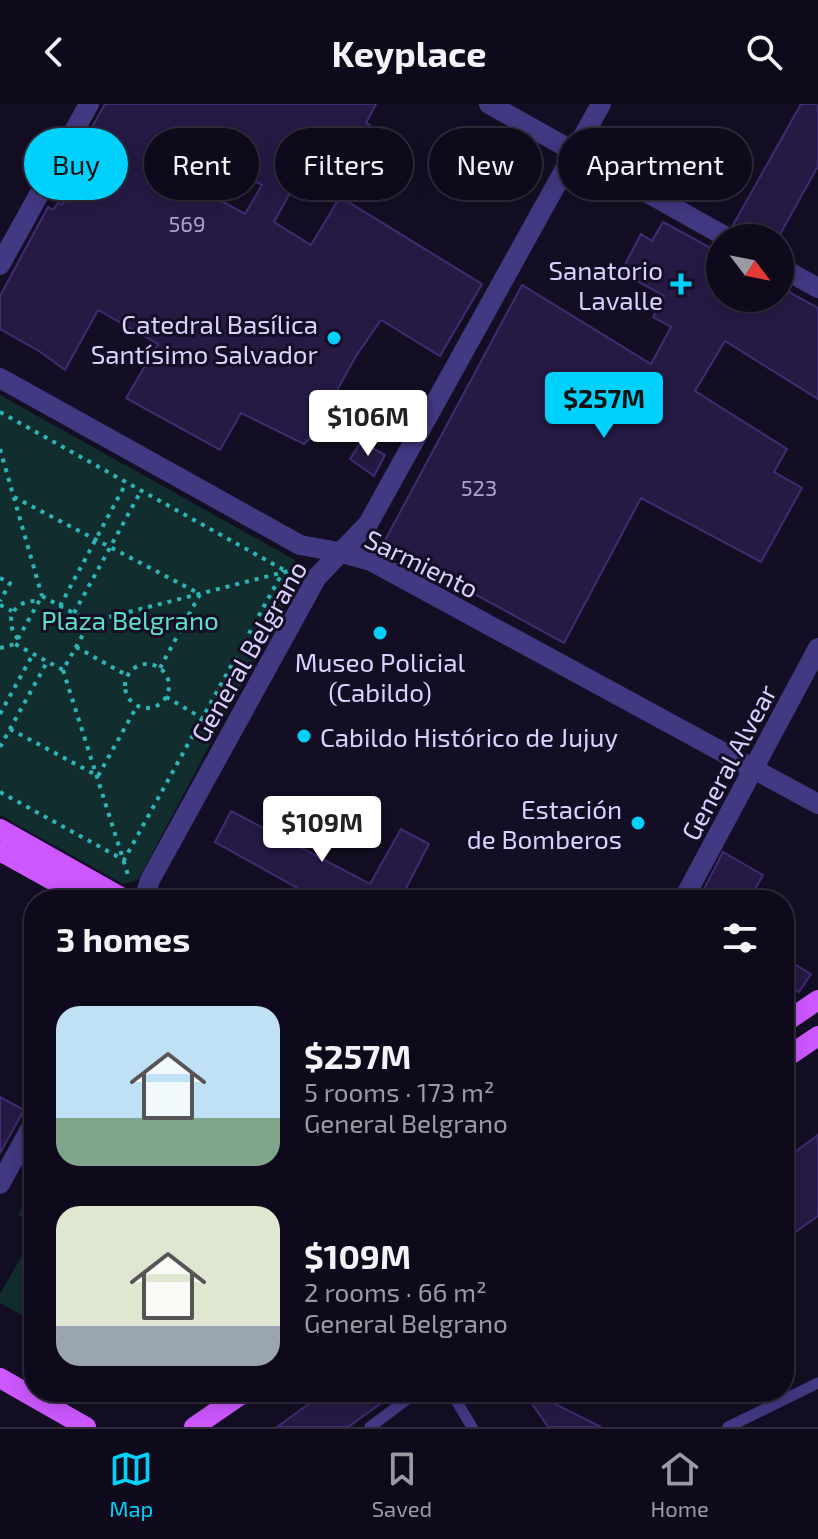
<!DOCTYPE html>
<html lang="en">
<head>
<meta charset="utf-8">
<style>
	:root { --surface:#0f0a1b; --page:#181324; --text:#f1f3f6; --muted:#9b9aa3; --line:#2f2b3a; --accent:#00d0fc }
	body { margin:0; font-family:"Exo 2",sans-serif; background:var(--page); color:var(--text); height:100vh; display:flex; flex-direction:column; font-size:30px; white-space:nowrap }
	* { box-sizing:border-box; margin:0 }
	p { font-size:26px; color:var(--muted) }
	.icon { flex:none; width:44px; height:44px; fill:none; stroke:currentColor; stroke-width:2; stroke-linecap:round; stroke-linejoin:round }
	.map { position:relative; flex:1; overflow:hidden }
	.side { position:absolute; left:24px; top:786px; width:770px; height:512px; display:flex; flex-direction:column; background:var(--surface); border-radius:32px; box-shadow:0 4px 20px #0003,0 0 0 2px var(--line) }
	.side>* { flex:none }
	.hud { position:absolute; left:24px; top:24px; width:770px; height:72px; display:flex; gap:16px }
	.needle { width:52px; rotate:122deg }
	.fabs { position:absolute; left:706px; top:120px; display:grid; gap:16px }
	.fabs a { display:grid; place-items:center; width:88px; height:88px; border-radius:50%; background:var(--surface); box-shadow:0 4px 20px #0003,0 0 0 2px var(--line); font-size:40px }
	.price { position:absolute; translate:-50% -68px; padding:0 18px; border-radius:8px; background:#fff; color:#222; font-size:26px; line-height:52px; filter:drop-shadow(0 2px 4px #0008) }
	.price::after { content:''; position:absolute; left:50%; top:48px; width:24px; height:18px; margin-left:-12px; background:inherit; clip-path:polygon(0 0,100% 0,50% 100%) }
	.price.current { background:var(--accent); color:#111 }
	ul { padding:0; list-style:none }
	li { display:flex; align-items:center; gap:24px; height:200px; padding:0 32px }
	li span { display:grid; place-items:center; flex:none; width:224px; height:160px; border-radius:24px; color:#555 }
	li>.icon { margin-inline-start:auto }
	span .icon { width:96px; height:96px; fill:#fffc; stroke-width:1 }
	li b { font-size:34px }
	h2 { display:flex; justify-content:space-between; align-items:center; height:96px; padding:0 32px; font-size:34px }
	.chip { padding:0 28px; border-radius:36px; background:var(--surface); box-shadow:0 4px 20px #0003,0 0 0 2px var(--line); font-size:28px; line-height:72px }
	.chip.current { background:var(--accent); color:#111 }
	header { display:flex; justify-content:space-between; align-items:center; height:104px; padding:0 32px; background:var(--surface); font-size:36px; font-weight:700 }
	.tab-bar { display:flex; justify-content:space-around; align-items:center; height:112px; border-top:2px solid var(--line); background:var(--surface); font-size:22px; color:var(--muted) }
	.tab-bar a { display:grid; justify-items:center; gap:4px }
	.tab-bar .current { color:var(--accent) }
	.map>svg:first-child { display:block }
	.green { fill:#112d2e }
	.building { fill:#261a45; stroke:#3f2c71; stroke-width:2; fill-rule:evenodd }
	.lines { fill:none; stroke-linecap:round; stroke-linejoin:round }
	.path { stroke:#2fb4b6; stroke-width:4; stroke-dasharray:4 6; stroke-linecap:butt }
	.service { stroke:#423983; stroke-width:11 }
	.minor { stroke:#423983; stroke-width:20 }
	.tertiary { stroke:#423983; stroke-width:20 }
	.primary { stroke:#ce58ff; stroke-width:20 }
	.poi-dot { fill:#00d0fc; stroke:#140e24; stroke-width:3 }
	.labels { text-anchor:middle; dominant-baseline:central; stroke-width:6; stroke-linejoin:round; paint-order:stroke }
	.number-label { font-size:22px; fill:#ada3d0 }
	.poi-label { font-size:26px; fill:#dad1ff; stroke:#140e24; text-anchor:end }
	.street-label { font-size:26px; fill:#dad1ff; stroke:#140e24 }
	.park-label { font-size:26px; fill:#5de0c9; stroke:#140e24 }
</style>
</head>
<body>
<header><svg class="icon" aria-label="back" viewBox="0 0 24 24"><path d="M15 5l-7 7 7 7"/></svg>Keyplace<svg class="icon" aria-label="search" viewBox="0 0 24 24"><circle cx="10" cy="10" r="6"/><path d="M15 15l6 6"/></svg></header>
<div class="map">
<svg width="818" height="1323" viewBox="0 0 818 1323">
	<rect width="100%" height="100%" fill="#140e24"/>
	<path class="green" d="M0,291L295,456L299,473L138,776L123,780L0,711Z
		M34,1082V1120L18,1111Z
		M28,1141L34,1144V1218L0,1199V1190Z"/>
	<path class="building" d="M105,0H376L366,19L370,21L367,26L373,30L372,33L392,45L377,74L322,43L321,46L315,43L274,118L311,141L340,93L482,180L440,252L381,216L356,252L331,297L332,298L323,314L331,319L322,335L314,331L304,340L241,309L220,346L126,294L158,240L98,206L65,266L39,247L0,225V192L48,103L53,106L58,99L62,101L88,53L78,48ZM222,59L262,81L245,110L205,88Z
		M801,0H818V62L778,134H757L733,121Z
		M663,118L720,149V194H780V183L818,204V295L725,237L695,287L787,345L774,368L802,384L761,458L641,394L564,539L383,440L522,181L651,260L671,223L653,213L664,192L621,168L641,130L652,137Z
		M361,338L385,351L374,372L350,355Z
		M231,707L370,780L401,725L429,740L400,796H302L306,789L215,738Z
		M723,748L763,771L749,796H723L704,785Z
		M784,854L811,870L799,888L784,880Z
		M0,993L24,1006L0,1049Z
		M818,1031V1112L784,1136V1056Z
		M325,1288H371L380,1300L348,1323H277Z
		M524,1288H571L555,1300L601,1323H548Z"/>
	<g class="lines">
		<path class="path" d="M0,308L284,466
			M0,345L42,492
			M14,393L200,490L160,564
			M0,474L10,479L0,497
			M42,492L90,518L63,566L15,540Z
			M0,501L12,507
			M60,502L126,379
			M74,509L141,387
			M90,518L300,464
			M18,535C2,515 15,495 39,497
			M76,543L128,572
			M0,544L15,540
			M125 582a22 22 0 1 1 44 0a22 22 0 1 1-44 0Z
			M63,566L129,774
			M166,593L202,614
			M0,610L33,550
			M10,625L98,672L137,602
			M0,643L47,558
			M0,688L124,756L284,466"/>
		<path class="service" d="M451,1288L472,1323
			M370,1323L417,1288
			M728,1323L818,1279"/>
		<path class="minor" d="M489,0L728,134
			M0,161L89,0
			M780,163L818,184
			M0,274L300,441L339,448L371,457L818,700
			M144,796L150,776L317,473L368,420L601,0
			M0,1080L34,1018"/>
		<path class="tertiary" d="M683,796L818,544"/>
		<path class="primary" d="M0,725L126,796
			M0,747L88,796
			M784,919L818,896
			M784,955L818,932
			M0,1274L86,1323
			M194,1323L245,1288"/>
	</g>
	<g class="poi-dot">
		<path d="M677 168h8v8h8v8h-8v8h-8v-8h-8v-8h8z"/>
		<circle cx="334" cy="234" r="8"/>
		<circle cx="380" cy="529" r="8"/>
		<circle cx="304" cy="632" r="8"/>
		<circle cx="638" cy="719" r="8"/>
	</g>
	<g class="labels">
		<g class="number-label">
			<text x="187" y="119">569</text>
			<text x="479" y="383">523</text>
		</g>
		<g class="poi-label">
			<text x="663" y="165">Sanatorio<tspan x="663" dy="30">Lavalle</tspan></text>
			<text x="318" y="219">Catedral Basílica<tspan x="318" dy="30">Santísimo Salvador</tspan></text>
			<text x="380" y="557" text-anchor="middle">Museo Policial<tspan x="380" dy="30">(Cabildo)</tspan></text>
			<text x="320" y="632" text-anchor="start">Cabildo Histórico de Jujuy</text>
			<text x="622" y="704">Estación<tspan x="622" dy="30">de Bomberos</tspan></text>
		</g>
		<g class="street-label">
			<text transform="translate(422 459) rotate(26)">Sarmiento</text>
			<text transform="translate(248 547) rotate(-60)">General Belgrano</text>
			<text transform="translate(728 658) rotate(-62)">General Alvear</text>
		</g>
		<g class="park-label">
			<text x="130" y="515">Plaza Belgrano</text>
		</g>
	</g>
</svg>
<div class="fabs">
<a><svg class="needle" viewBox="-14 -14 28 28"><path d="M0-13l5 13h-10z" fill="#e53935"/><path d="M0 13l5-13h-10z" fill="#9b9aa3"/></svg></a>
</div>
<b class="price current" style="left:604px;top:336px">$257M</b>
<b class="price" style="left:368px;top:354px">$106M</b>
<b class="price" style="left:322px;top:760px">$109M</b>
<div class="hud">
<a class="chip current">Buy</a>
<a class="chip">Rent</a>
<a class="chip">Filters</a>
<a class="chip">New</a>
<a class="chip">Apartment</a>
</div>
<section class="side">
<h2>3 homes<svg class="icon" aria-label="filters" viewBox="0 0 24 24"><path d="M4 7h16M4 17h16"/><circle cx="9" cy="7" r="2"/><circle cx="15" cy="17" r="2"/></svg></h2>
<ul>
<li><span style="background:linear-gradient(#bfe0f5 70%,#7fa58c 0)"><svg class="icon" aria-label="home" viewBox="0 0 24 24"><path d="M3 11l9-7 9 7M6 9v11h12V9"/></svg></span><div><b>$257M</b><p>5 rooms · 173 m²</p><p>General Belgrano</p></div></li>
<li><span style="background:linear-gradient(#dfe7d0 75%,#9aa5b1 0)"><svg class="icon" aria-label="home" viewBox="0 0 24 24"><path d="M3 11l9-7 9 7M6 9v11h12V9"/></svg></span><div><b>$109M</b><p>2 rooms · 66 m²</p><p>General Belgrano</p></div></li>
</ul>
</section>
</div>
<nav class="tab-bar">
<a class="current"><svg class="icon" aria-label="map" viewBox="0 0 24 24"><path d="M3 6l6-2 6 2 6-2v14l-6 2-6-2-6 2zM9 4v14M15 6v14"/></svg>Map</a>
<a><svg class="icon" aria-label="saved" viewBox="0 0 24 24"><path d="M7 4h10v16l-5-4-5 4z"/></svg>Saved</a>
<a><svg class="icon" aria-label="home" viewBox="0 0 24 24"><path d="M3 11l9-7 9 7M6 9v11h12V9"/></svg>Home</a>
</nav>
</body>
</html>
